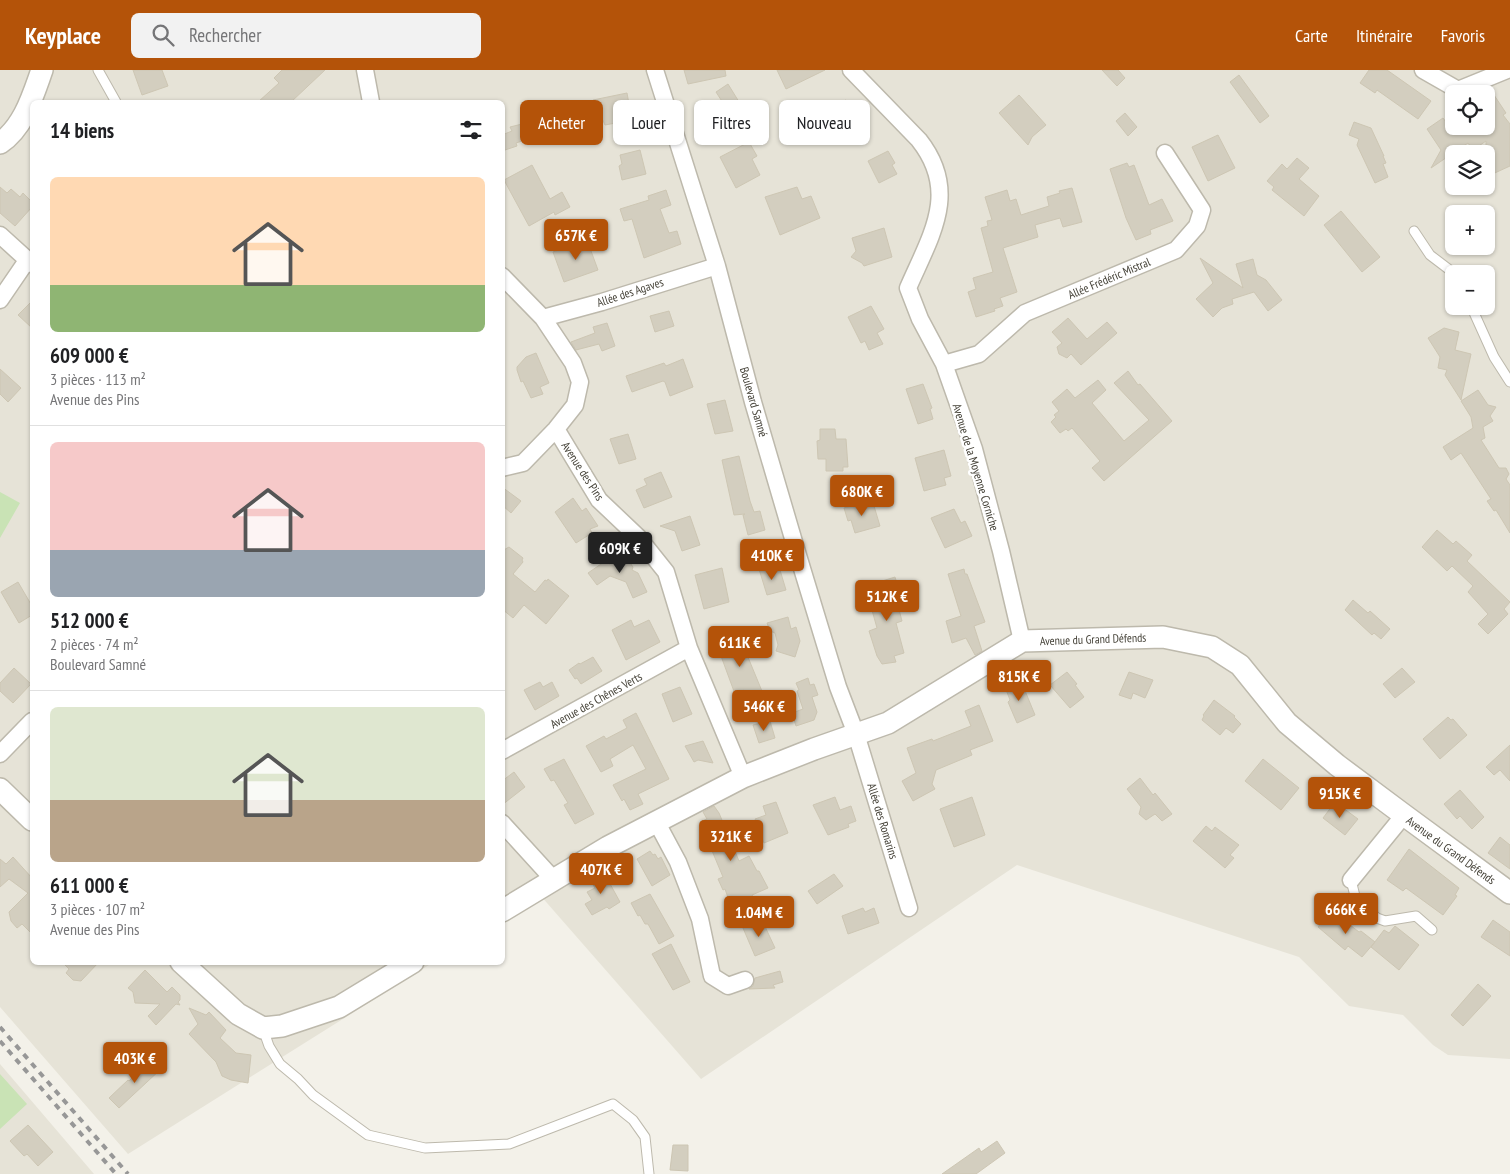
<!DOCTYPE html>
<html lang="fr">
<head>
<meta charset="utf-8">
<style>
	:root { --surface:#fff; --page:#f2f2f2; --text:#202124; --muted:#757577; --line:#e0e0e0; --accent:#b45309 }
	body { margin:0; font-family:"PT Sans Narrow",sans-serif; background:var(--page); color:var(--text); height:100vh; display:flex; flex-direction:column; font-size:19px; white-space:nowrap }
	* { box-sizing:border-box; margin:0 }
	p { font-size:16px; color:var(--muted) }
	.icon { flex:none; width:28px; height:28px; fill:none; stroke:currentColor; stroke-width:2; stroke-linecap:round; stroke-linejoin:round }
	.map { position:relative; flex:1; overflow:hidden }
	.sheet { position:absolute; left:30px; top:30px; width:475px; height:865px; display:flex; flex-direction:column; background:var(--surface); border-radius:8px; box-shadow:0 1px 4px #0004 }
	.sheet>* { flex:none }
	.banner { position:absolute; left:520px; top:30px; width:475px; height:45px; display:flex; gap:10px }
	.fabs { position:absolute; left:1445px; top:15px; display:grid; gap:10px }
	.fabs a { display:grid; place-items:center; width:50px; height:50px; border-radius:8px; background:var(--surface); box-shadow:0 1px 4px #0004; font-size:25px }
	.price { position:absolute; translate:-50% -42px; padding:0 11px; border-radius:5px; background:var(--accent); color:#fff; font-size:16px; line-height:32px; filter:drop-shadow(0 1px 2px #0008) }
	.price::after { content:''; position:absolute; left:50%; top:30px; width:15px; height:11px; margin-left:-8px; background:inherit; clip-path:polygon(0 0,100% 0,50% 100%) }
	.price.selected { background:#222; color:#fff }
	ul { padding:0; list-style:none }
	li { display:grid; align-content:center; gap:10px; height:265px; padding:0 20px }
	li+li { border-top:1px solid var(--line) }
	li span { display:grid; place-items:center; height:155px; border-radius:8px; color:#555 }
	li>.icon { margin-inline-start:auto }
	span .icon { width:90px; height:90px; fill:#fffc; stroke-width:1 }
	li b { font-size:21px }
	h2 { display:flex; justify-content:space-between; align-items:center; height:60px; padding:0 20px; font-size:21px }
	.tag { padding:0 18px; border-radius:8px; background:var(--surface); box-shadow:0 1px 4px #0004; font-size:18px; line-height:45px }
	.tag.selected { background:var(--accent); color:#fff }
	header { display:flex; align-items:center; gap:30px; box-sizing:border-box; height:70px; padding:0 25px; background:var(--accent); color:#fff }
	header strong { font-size:24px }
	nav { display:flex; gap:28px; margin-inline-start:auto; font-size:18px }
	.search { width:350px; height:45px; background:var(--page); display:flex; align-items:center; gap:12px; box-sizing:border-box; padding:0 18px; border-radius:8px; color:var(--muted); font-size:19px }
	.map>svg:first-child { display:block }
	.residential { fill:#e6e3d7; fill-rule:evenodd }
	.green { fill:#c9e3b5 }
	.building { fill:#d3cebf; stroke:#cdc6b3 }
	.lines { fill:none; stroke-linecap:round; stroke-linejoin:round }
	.service-casing { stroke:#bdb9ac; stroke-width:11 }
	.minor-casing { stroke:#bdb9ac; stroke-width:19 }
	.tertiary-casing { stroke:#bdb9ac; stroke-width:24 }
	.service { stroke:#fff; stroke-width:9 }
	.minor { stroke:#fff; stroke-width:16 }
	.tertiary { stroke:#fff; stroke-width:21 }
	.rail { stroke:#979797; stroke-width:4; stroke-dasharray:6 6; stroke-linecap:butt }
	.labels { text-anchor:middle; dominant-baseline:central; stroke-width:5; stroke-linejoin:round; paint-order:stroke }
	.street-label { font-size:12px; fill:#454238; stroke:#fff }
</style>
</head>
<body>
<header>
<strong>Keyplace</strong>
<div class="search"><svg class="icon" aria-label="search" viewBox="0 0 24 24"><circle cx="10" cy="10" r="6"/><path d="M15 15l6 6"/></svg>Rechercher</div>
<nav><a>Carte</a><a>Itinéraire</a><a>Favoris</a></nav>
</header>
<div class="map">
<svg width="1510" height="1104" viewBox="0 0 1510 1104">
	<rect width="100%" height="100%" fill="#f3f1e9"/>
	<path class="residential" d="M0,0H1510V989L1448,985L1433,975L1403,945L1349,936L1299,887L1017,795L701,1009L540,825L503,848L502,32H32V892L432,893L128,1084L0,937ZM1454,24H1486V56H1454ZM1454,84H1486V116H1454ZM1454,144H1486V176H1454ZM1454,204H1486V236H1454Z
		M0,994L94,1104H0Z"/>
	<path class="green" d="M0,422L20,433L0,468Z
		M0,1004L27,1034L0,1059Z"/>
	<path class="building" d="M133,0H162L168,16L142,25Z
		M282,0H325L291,32H258L279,13L274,8Z
		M684,0H725L726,6L688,14Z
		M777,0H825L786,19Z
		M1102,0H1118L1125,8L1117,16Z
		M1369,0H1387L1431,31L1418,49L1377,20L1375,23L1360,13Z
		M1239,5L1269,46L1260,53L1230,12Z
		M728,14L744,40L732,47L716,22Z
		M627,23L629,34L641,32L643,40L641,45L637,49L605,55L600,44L596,46L593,30Z
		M1019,25L1046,55L1032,67L1028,75L999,43Z
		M1494,25L1506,43L1503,45L1510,54V96L1486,107V71L1473,80L1468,73L1431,98L1441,80L1427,59L1443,48L1448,55L1452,52L1454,56H1486V31Z
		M846,30L851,42L858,38L863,50L815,72L810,60L821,54L815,38L827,32L829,35L838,31L839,33Z
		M1125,43L1137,57L1128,66L1116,51Z
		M1354,52L1371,58L1384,86H1383L1386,93L1383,94L1388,107L1375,113L1357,75L1359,69L1349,65Z
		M522,54L528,69L516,73L517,76L502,81V65L512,61L510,57Z
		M1218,65L1235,98L1208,111L1192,77Z
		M749,72L757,86L752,89L760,105L736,118L720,87Z
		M640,80L646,104L622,110L619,96L622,94L620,85Z
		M888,81L895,93L892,95L897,104L879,113L868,91Z
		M1297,88L1309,98L1299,109L1319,126L1304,146L1272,120L1274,117L1267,111L1282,94L1287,99Z
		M1127,93L1129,97L1134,95L1149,135L1162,129L1173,151L1150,160L1151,164L1136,170L1126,148L1110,99Z
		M532,95L550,129L562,122L570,137L555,145L554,142L529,156L504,110Z
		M0,117L7,123L11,119L20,127L23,123L32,132V137L15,156L0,143Z
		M797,117L802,129L811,126L820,148L780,165L765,127Z
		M1072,118L1082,152L1063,157L1060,148L1035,155L1038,167L1003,178L1017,222L1000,228L1003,236L994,239L995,241L976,247L968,222L976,219L973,208L993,202L981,158L988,156L987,151L992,150L985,127L1007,120L1010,131L1016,129L1021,145L1049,136L1047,127L1060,123L1059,121Z
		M666,120L671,135L660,139L669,163L677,161L681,174L644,188L632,149L624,151L620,139L649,130L648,126Z
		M1341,141L1380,187L1362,202L1324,155Z
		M884,158L892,187L864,196L862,193L851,187L856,181L852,168Z
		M587,170L598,200L564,212L553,182Z
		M1200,188L1243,218L1236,194L1253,189L1257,205L1266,210L1282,230L1268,241L1254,222L1232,229L1233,234L1222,238L1213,247L1196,229L1213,213Z
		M32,231V258L18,245Z
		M871,236L884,259L877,263L883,274L869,280L865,271L861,273L848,247Z
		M669,241L674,256L655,262L650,246Z
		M1068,248L1087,269L1107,252L1117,263L1081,295L1071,284L1067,288L1059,284L1057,277L1062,273L1052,262Z
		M607,253L615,276L602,281L599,274L576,280L571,272L595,263L593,257Z
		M1444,258L1459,262L1455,280L1471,284L1461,330L1445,305L1447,300L1438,298L1440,287L1428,268Z
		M536,283L549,313L540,317L543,324L531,328L523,311L521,312L517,300V297L526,287Z
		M683,289L693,317L670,326L665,312L663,311L632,322L626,306L664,293L666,296Z
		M0,299L21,318L8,332L0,324Z
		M1128,301L1138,315L1140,314L1172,351L1104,411L1092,398L1100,391L1072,358L1068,361L1066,359L1060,363L1051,352L1056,347L1054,345L1059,341L1052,332L1067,319L1075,328L1098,310L1106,320L1092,333L1124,371L1149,350L1114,313Z
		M923,314L932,338L930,339L933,349L918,354L906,319Z
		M1478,320L1488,335L1496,337L1490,346L1493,351L1483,357L1485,368L1481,370L1499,398H1506L1509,404L1506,409L1510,415V463L1496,440L1494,441L1487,431L1491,429L1461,383L1451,390L1443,377L1473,358L1471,347L1461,331Z
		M725,330L733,361L715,364L707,334Z
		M820,359H835L836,369H846L848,397H843V401H826V389H818L817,371L820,370Z
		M628,364L636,389L619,394L610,369Z
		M944,380L951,406L944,408L946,415L924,421L915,388Z
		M739,386L750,431L754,442L760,441L765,460L748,465L743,445L745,444L734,445L722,390Z
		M661,402L672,427L644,438L636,420L647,415L644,409Z
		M502,417L521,431L511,443L502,435Z
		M573,428L582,441L586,438L598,456L590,459L592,463L576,473L555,442Z
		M869,431L871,436H874L880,456L855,463L851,450L848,451L844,438Z
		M954,439L961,453L965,451L972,466L945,478L931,448Z
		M690,446L700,475L682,481L675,461L660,456Z
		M1437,460L1453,474L1456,471L1472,485L1467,491L1510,532L1504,539L1508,544L1488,564L1478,554L1488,544L1468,522L1473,516L1452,496L1447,501L1422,477Z
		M509,477L523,488L522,490L523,492L513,504L535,522L545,510L547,511L548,509L569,526L546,554L524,535L513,548L502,539V481Z
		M618,484L626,487L633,497L632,500L638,503L647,522L633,528L626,512L610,506L597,515L588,503L604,492L610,494L614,485L617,486Z
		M772,496L773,502L780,500L786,520L767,525L759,499Z
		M722,498L729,532L704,539L695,505Z
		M964,499L965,504H967L985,552L974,556L982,581L975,585L966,568L952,573L946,551L961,546L948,504Z
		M895,507L902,530L897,532L902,551L896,553L904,583L894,586L896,592L882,594L877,586L869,561L877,558L868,526L882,522L879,512Z
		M18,512L32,536V545L19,553L1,522Z
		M1353,530L1368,543L1370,541L1390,559L1381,569L1374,563L1372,565L1345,540Z
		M788,547L791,559L796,557L800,571L795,587L776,581L778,575L775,563L770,561L767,553Z
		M631,550L634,557L649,550L660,572L626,590L612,560Z
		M738,563L764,626L748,632L744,620L735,624L721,586H724L718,570Z
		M593,587L602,601L581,614L577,608L575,609L569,600L579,593L580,594Z
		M14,598L31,614L13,633L0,621V613Z
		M1402,598L1415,612L1395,628L1383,614Z
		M1067,602L1077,614L1075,615L1084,627L1070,638L1050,615Z
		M1129,602L1153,610L1145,628L1133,623L1131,629L1119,625Z
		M808,608L810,615L814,614L818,625L812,627L817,642L814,650L796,656L792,643L803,639L797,621L799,620L796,613Z
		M1021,611L1035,645L1017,653L1008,632L1010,630L1005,617Z
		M540,612L543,617L552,612L559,626L535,640L524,620Z
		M680,617L692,644L673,652L662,624Z
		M1214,630L1235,646L1234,647L1241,654L1233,663L1226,658L1220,665L1202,650L1204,646L1203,645Z
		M979,635L993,671L970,680L972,685L936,700L932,714L935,719L913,731L902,711L916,703L907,678L932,669L933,671L971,656L965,641Z
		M636,643L669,709L638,724L643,734L630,740L624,729L622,731L613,715L646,699L633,675L610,689L613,696L601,702L586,676L604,666L606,669L627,658L623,650Z
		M1448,647L1451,650L1453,649L1467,665L1440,689L1423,669Z
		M770,651L775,668L759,673L753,655Z
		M703,671L713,693L698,690L694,692L685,676Z
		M1510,675V711L1500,700L1494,705L1486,697Z
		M564,689L594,744L575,754L564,735L568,733L554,710L551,711L544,699Z
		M1263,689L1299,718L1281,740L1245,711Z
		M514,702L525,717L502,735V711Z
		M1140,708L1153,725L1155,723L1172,744L1162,751L1155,744L1146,750L1139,744L1141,737L1127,719Z
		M1460,720L1484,747L1472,759L1460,746L1457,749L1444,734Z
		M835,727L840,740L851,736L856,751L848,754L849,757L828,765L813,735Z
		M972,727L985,765L954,777L940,739Z
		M776,732L788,763L764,773L755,749L766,745L763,736Z
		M1335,732L1358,749L1345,765L1323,748Z
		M714,736L719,743L739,791L749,786L757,801H759L768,818L752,825L753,827L731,836L725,819L723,820L718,809L723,807L700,752L707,749L703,742Z
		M1206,756L1212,761L1215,757L1239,775L1230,785L1234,788L1225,798L1193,771Z
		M1500,767L1510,775V799L1488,783Z
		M1409,779L1459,818L1455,825L1457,826L1443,845L1406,818L1403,821L1387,810Z
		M650,781L653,785L655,784L658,789L661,787L670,805L652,816L637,789Z
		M13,787L32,808V864L22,854L17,858L11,851L9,842L28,823L9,809L0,817V789L6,794Z
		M603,801L620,832L609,839L607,837L592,845L585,834L592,830L587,822L595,818L590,809Z
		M834,804L843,816L817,834L808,821Z
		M650,824L674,866L659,874L648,854H645L640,845L638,846L631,833Z
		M863,838L865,842L874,838L879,853L848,864L842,846Z
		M1330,842L1340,849L1341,848L1359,862L1361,861L1375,872L1362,887L1348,876L1345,880L1318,857Z
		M762,850L775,878L755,886L743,858Z
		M1493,850L1510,862V886L1481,867Z
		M1395,856L1419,875L1399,900L1371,877L1384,860L1389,863Z
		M671,874L690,912L673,920L652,884Z
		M62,892H99L81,911L73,910L66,903L69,899Z
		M145,900L167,922L172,917L180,925V930L178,932L180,935L176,934L156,955L148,946L160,934L135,933L133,922L128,918Z
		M780,901L783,912L773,915L775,918L749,919L753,916L755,908Z
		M1478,914L1491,926L1463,956L1451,945Z
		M189,938L206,945L209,942L226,960L220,968L236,983L251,985L248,1013L231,1010L222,1006L216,992L189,964L198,954Z
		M150,989L161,999L119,1038L109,1028L128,1010L129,1011Z
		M28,1055L53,1082L38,1096L27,1084L24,1086L10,1071Z
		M997,1071L1005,1083L976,1104H942L979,1078L981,1082Z
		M673,1075H688V1101L670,1100Z"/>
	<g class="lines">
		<defs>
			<path id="service" d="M98,0L116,32
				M1414,161L1430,185L1455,204
				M1471,236L1494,287L1510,312
				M1351,810L1356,830L1377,848L1385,851L1416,846L1432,860
				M263,959L269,976L280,994L298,1009L313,1025L368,1065L425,1078L509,1074L613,1034L633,1050L645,1067L649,1104"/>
			<path id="minor" d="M365,0L371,32
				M655,0L717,196L753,332L797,482L838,617L856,664L909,838
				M851,0L919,70C960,122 931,165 908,218L920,249L944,294L974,379L1001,481L1022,571
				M1423,0L1458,20L1507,0
				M0,165L32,194
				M502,206L543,248L573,293L580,312L575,335L556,359L523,393L502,398
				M0,230L28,189
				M543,248L602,232L717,196
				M944,294L979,284L1025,243L1176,180L1197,156L1202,140L1165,83
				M556,359L599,430L638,467L666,502L689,578L743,707
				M502,681L689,578
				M0,684L32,651
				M656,751L678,792L700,849L712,906L728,916L745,910
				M502,753L554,810
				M1351,810L1404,745"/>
			<path id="tertiary" d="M0,73C24,57 33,25 42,0
				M0,719L32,750
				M502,841L608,777L743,707L814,679L888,653L1022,571L1163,567L1212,577L1240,595L1287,653L1337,695L1404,745L1510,823
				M181,892L238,944L263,958L282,956L339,937L413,892"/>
		</defs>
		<use href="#service" class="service-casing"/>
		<use href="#minor" class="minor-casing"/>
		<use href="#tertiary" class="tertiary-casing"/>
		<use href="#service" class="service"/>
		<use href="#minor" class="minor"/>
		<use href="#tertiary" class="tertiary"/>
		<path class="rail" d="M0,957L128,1104
			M0,971L116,1104"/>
	</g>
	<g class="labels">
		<g class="street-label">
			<text transform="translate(1109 208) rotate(-23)">Allée Frédéric Mistral</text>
			<text transform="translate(630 222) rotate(-18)">Allée des Agaves</text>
			<text transform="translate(754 332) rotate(74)">Boulevard Samné</text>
			<text transform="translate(976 397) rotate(73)">Avenue de la Moyenne Corniche</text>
			<text transform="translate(583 401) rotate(57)">Avenue des Pins</text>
			<text transform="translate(1093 569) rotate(-2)">Avenue du Grand Défends</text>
			<text transform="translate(596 630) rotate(-29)">Avenue des Chênes Verts</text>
			<text transform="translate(883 751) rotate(73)">Allée des Romarins</text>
			<text transform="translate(1451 780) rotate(36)">Avenue du Grand Défends</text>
		</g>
	</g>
</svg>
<div class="fabs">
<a><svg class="icon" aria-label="locate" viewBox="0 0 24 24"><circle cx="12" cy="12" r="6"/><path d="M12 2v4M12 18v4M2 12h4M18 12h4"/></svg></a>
<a><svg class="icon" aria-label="layers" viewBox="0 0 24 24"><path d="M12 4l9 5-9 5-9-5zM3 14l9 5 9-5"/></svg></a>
<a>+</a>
<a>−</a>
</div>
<b class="price" style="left:576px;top:191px">657K €</b>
<b class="price" style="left:862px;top:447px">680K €</b>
<b class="price selected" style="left:620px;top:504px">609K €</b>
<b class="price" style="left:772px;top:511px">410K €</b>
<b class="price" style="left:887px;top:552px">512K €</b>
<b class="price" style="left:740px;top:598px">611K €</b>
<b class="price" style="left:1019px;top:632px">815K €</b>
<b class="price" style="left:764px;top:662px">546K €</b>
<b class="price" style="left:1340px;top:749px">915K €</b>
<b class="price" style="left:731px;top:792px">321K €</b>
<b class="price" style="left:601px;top:825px">407K €</b>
<b class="price" style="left:1346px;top:865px">666K €</b>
<b class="price" style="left:759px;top:868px">1.04M €</b>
<b class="price" style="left:135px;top:1014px">403K €</b>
<div class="banner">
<a class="tag selected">Acheter</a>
<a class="tag">Louer</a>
<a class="tag">Filtres</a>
<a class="tag">Nouveau</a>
</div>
<section class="sheet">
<h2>14 biens<svg class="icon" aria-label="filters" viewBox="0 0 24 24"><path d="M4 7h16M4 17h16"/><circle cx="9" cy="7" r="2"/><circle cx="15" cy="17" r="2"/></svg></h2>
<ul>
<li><span style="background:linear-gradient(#ffd9b3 70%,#8fb573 0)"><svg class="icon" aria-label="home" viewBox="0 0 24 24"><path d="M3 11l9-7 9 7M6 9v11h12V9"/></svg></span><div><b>609 000 €</b><p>3 pièces · 113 m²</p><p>Avenue des Pins</p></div></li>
<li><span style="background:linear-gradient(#f6c9c9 70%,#9aa5b1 0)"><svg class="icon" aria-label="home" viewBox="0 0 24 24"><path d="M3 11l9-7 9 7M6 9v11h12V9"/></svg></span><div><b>512 000 €</b><p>2 pièces · 74 m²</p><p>Boulevard Samné</p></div></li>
<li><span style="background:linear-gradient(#dfe7d0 60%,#b9a48a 0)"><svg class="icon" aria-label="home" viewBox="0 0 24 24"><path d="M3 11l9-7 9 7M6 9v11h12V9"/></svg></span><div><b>611 000 €</b><p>3 pièces · 107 m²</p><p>Avenue des Pins</p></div></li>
</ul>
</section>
</div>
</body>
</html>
